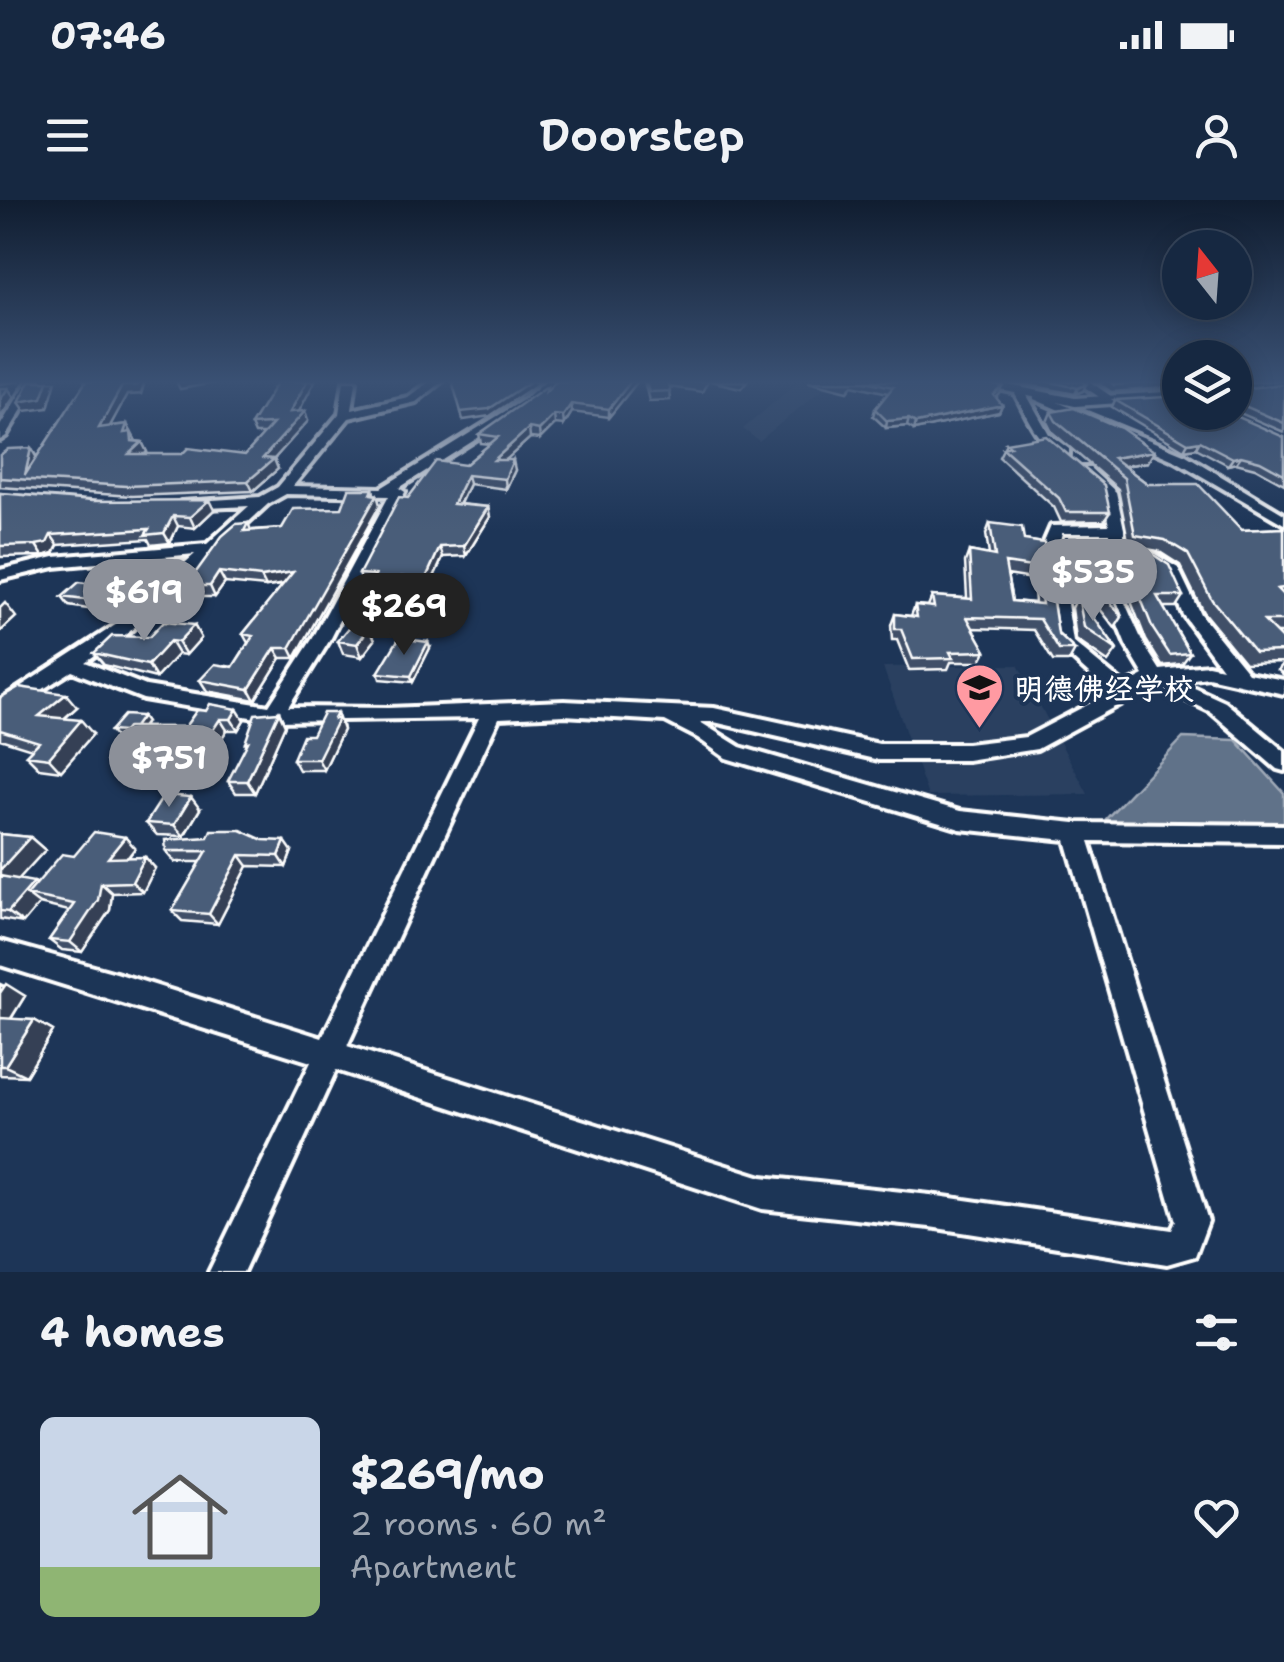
<!DOCTYPE html>
<html lang="en">
<head>
<meta charset="utf-8">
<style>
	:root { --surface:#162841; --page:#23344c; --text:#f1f3f6; --muted:#9ea6b1; --line:#35445a; --accent:#8c9099 }
	body { margin:0; font-family:"Shantell Sans","LXGW WenKai TC",sans-serif; background:var(--page); color:var(--text); height:100vh; display:flex; flex-direction:column; font-size:38px; white-space:nowrap }
	* { box-sizing:border-box; margin:0 }
	p { font-size:32px; color:var(--muted) }
	.icon { flex:none; width:55px; height:55px; fill:none; stroke:currentColor; stroke-width:2; stroke-linecap:round; stroke-linejoin:round }
	.map { position:relative; height:1072px; overflow:hidden }
	.details { display:flex; flex-direction:column; background:var(--surface); flex:1 }
	.details>* { flex:none }
	.needle { width:65px; rotate:343deg }
	.tools { position:absolute; left:1162px; top:30px; display:grid; gap:20px }
	.tools a { display:grid; place-items:center; width:90px; height:90px; border-radius:50%; background:var(--surface); box-shadow:0 5px 25px #0003,0 0 0 2px var(--line); font-size:50px }
	.price { position:absolute; translate:-50% -85px; padding:0 22px; border-radius:35px; background:var(--accent); color:#fff; font-size:32px; line-height:65px; filter:drop-shadow(0 2px 5px #0008) }
	.price::after { content:''; position:absolute; left:50%; top:60px; width:30px; height:22px; margin-left:-15px; background:inherit; clip-path:polygon(0 0,100% 0,50% 100%) }
	.price.active { background:#222; color:#fff }
	ul { padding:0; list-style:none }
	li { display:flex; align-items:center; gap:30px; height:250px; padding:0 40px }
	li span { display:grid; place-items:center; flex:none; width:280px; height:200px; border-radius:15px; color:#555 }
	li>.icon { margin-inline-start:auto }
	span .icon { width:120px; height:120px; fill:#fffc; stroke-width:1 }
	li b { font-size:42px }
	h2 { display:flex; justify-content:space-between; align-items:center; height:120px; padding:0 40px; font-size:42px }
	.status { display:flex; justify-content:space-between; align-items:center; height:70px; padding:0 50px; background:var(--surface); direction:ltr }
	.status svg { height:28px; fill:currentColor }
	header { display:flex; justify-content:space-between; align-items:center; height:130px; padding:0 40px; background:var(--surface); font-size:45px; font-weight:600 }
	.map>svg:first-child { display:block }
	.built { fill:#2a4161 }
	.water { fill:#617289; stroke:#a0aab8; stroke-width:2.5 }
	.lines { fill:none; stroke-linecap:round; stroke-linejoin:round }
	.minor-casing { stroke:#fff; stroke-width:8 }
	.major-casing { stroke:#fff; stroke-width:7 }
	.minor { fill:#1d3557; fill-rule:evenodd }
	.major { fill:#1d3557; fill-rule:evenodd }
	.wall { fill:#405068; stroke:#fff; stroke-width:2.5; fill-rule:evenodd }
	.shaded-wall { fill:#344155; stroke:#fff; stroke-width:2.5 }
	.building { fill:#4a5d79; stroke:#fff; stroke-width:2.5; fill-rule:evenodd }
	.labels { text-anchor:middle; dominant-baseline:central; stroke-width:8; stroke-linejoin:round; paint-order:stroke }
	.poi-label { font-size:30px; font-weight:bold; fill:#fff; stroke:#1d3557; text-anchor:start }
</style>
</head>
<body>
<div class="status"><b>07:46</b><svg viewBox="0 0 49 12"><path d="M0 12V9h3v3zM5 12V6h3v6zM10 12V3h3v9zM15 12V0h3v12zM26 1h20v11H26zM47 4h2v5h-2z"/></svg></div>
<header><svg class="icon" aria-label="menu" viewBox="0 0 24 24"><path d="M4 6h16M4 12h16M4 18h16"/></svg>Doorstep<svg class="icon" aria-label="person" viewBox="0 0 24 24"><circle cx="12" cy="8" r="4"/><path d="M4 21q1-7 8-7t8 7"/></svg></header>
<div class="map">
<svg width="1284" height="1072" viewBox="0 0 1284 1072">
	<rect width="100%" height="100%" fill="#1d3557"/>
	<filter id="ink" filterUnits="userSpaceOnUse"><feTurbulence type="fractalNoise" baseFrequency=".01" numOctaves="2"/><feDisplacementMap in="SourceGraphic" scale="20" xChannelSelector="R" yChannelSelector="G"/><feConvolveMatrix kernelMatrix="1 2 1 2 8 2 1 2 1" color-interpolation-filters="sRGB"/></filter>
	<g filter="url(#ink)">
		<path class="built" d="M799,181L825,187L759,241L743,229Z
			M1018,465L1088,594L928,596L883,467Z"/>
		<path class="water" d="M1183,538L1236,540L1284,593V643L1120,640L1106,619Z"/>
		<g class="lines">
			<defs>
				<path id="minor" d="M28,181H39L6,236L0,240V226Z
					M344,181H356L352,210L408,197L430,181H442L416,202L349,218L293,286L381,288L525,199L545,181H557L533,203L399,288L405,292L331,438L288,507L388,508L564,501L714,508L879,544H967L1026,537L1110,493L1056,444L1042,347L1051,326L1109,325L1102,293L1080,274V268H1090L1116,292L1124,329L1125,403L1144,445L1160,470L1208,465L1222,468L1183,415L1165,373L1143,357L1151,352L1178,368L1200,414L1248,473L1284,480V494L1208,477L1179,481L1225,502L1284,551V571L1277,569L1211,512L1155,485L1037,549L967,560H879L714,522H700L740,547L960,611L1075,623L1284,625V643L1089,641L1208,1021L1195,1056L1167,1064L930,1027L762,1009L336,870L243,1072H209L311,862L0,765V741L116,773L322,838L479,518L274,521L143,499L72,471L0,516V500L117,424L195,354L54,367L0,380V370L54,357L207,344L249,306L186,309L181,308V302L260,297L278,287L339,214ZM286,294L389,296L313,438L269,506L146,486L85,462L129,432L268,304ZM1062,333H1110L1109,403L1126,445L1144,475L1125,485L1073,442L1058,347ZM564,515L665,521L698,538L726,558L960,629L1066,640L1176,1021L1172,1030L930,995L762,977L347,846L499,518Z
					M1076,181H1089L1118,201L1108,203Z
					M1017,192H1025L1049,234L1069,249V255C1041,255 1027,215 1015,194Z
					M1038,194L1186,255L1284,314V324L1176,261L1034,199V195Z"/>
				<path id="major" d="M959,181H989L1075,198L1180,191V199L1075,206Z
					M1284,181V186L1235,192V184Z"/>
			</defs>
			<use href="#minor" class="minor-casing"/>
			<use href="#major" class="major-casing"/>
			<use href="#minor" class="minor"/>
			<use href="#major" class="major"/>
		</g>
		<path class="wall" d="M84,181H145L141,194L127,195L110,226L127,224L136,241L142,242L147,252L144,254L245,255L264,234H255L251,225L299,212L308,221L274,259L278,269L253,291L132,296L0,287V255L31,248L37,257L85,183Z
			M638,181L609,217L572,212L564,225L555,224L540,239L530,238L505,260L515,270L506,289L469,284L460,304L488,307L490,317L466,356L443,357L429,388L404,387L384,418L367,416L361,397L369,384H363L359,374L408,298L465,265L490,244L481,243L479,234L546,191Z
			M644,181H708L702,192L669,187L670,200L649,201Z
			M710,181H747L741,188Z
			M808,181H975L1003,187L1000,194L996,198L1002,205L999,212L914,230L907,226L886,228L873,216L875,209L888,193L853,185L848,191Z
			M1009,181H1083V191L1075,194Z
			M1096,181H1180V187L1111,192Z
			M1235,181V185L1240,189L1284,184V232L1235,211Z
			M1115,200L1284,237V284L1255,268L1236,263L1228,265L1196,248L1184,250L1112,207Z
			M1051,212L1154,251L1148,262L1124,266L1148,284L1242,330L1284,328V433H1276L1284,441L1283,462L1245,463L1203,412L1180,365L1158,351L1129,346L1118,289L1052,232L1047,222Z
			M1006,243L1110,312L1104,321L1061,322L1054,307L999,257Z
			M373,289L374,294L377,295L380,305L295,458H281L255,500L207,491L200,480L233,467L248,443L243,434L283,385L266,387L225,383L215,397H192L186,386L248,323L251,330L282,328L342,308Z
			M0,293L214,310L195,328L178,326L170,343L151,345L148,339L58,345L54,353L43,356L0,357Z
			M990,323L1024,340L1044,343L1058,434L1075,450L1069,461H1053L1034,430L973,428L986,451L980,462H951L948,469L909,470L897,440H892L891,425L895,414L911,416L915,405L928,406L932,396L967,398L965,362L969,351L989,355L986,334ZM1007,375L1033,379L1035,403L1012,401Z
			M1112,349V392L1122,417L1115,428L1085,390L1070,401L1065,364L1070,353L1085,364L1106,369V360Z
			M1135,353L1183,396L1176,407H1163L1190,453L1182,464L1162,466L1146,440L1132,404L1129,363Z
			M110,387L117,397L100,411L69,406L62,397Z
			M1078,396L1117,450L1108,462L1076,440L1072,408Z
			M194,425L201,438L186,455L178,454L156,478L104,465L94,453Z
			M370,427L375,440L362,457L343,454L338,441Z
			M430,448L413,482L380,479L378,473Z
			M1284,463V475L1278,470Z
			M0,498L77,507L64,519L93,534L61,571L39,568L26,555L32,549L0,539Z
			M197,510L244,520L238,530H227L210,556L169,553L166,557L122,556L113,545L119,538H116L110,531L142,516L146,522L143,527H185Z
			M279,512L285,525L255,593H236L228,581L247,546L245,543Z
			M342,524L343,530L324,570H299L293,559L312,535Z
			M200,609L184,636L157,635L146,623Z
			M0,634L30,637L45,650L18,679L36,684L74,656L125,637L135,648L128,658L145,657L155,668L143,692L112,693L110,710L82,752L62,750L49,740L69,711L39,704L23,723L0,719Z
			M166,651H292L286,667L248,666L218,724L182,721L172,711L201,662H175Z
			M0,784L25,796L11,819L34,820L53,831L26,876L0,875Z"/>
		<path class="shaded-wall" d="M0,181H21L0,184Z
			M48,181H56L48,208L25,211L19,202Z
			M138,181H145L141,194L127,195L104,237L99,228L122,186Z
			M176,181H225L180,189Z
			M307,181H315L294,221L290,212Z
			M531,181H542L490,216L463,220L461,212Z
			M631,181H638L609,217V209Z
			M1086,184L1083,191L1075,194L1078,188Z
			M8,188L14,197L0,218V200Z
			M571,204L572,212L564,225L563,216Z
			M1002,205L999,212L914,230L916,223Z
			M305,211L308,221L274,259L278,269L253,291L248,281L263,258Z
			M554,215L555,224L540,239L539,230Z
			M909,219L907,226L886,228L887,221Z
			M127,224L136,242H142L147,252L135,264L124,233Z
			M529,228L530,238L496,269L494,260Z
			M1200,241L1196,248L1184,250L1188,243Z
			M31,248L37,258L25,275Z
			M1154,251L1148,262L1112,268L1113,258Z
			M1241,256L1236,263L1228,265L1233,258Z
			M513,260L515,270L506,289L505,279Z
			M467,275L469,284L455,313L453,304Z
			M373,289L375,298L377,295L380,305L295,458L290,448Z
			M209,300L214,310L195,328L190,317Z
			M488,307L490,317L466,356L464,346Z
			M173,316L178,326L170,343L164,333Z
			M51,335L58,345L54,353L43,356L36,345Z
			M440,347L443,357L429,388L426,378Z
			M219,372L225,383L215,397L210,386Z
			M293,372L297,382L266,387L261,377Z
			M401,377L404,387L384,418L380,408Z
			M1092,379L1085,390L1070,401L1077,390Z
			M110,387L117,397L100,411L93,401Z
			M5,403L16,417L0,432V408Z
			M194,425L201,438L186,455L178,442Z
			M370,427L375,440L362,457L357,444Z
			M170,441L178,454L156,478L148,465Z
			M428,442L430,448L413,482L411,476Z
			M275,448L281,458L255,500L249,489Z
			M66,494L77,507L51,530L39,516Z
			M237,509L244,520L238,530L231,519Z
			M279,512L285,525L255,593L247,581Z
			M337,513L343,530L324,570L318,559Z
			M142,516L146,522L134,539L129,533Z
			M220,519L227,530L210,556L203,545Z
			M81,520L93,534L61,571L49,558Z
			M160,542L169,553L166,557L158,546Z
			M191,597L200,609L184,636L174,625Z
			M30,637L45,650L5,694L0,690V670Z
			M125,637L135,648L119,669L108,658Z
			M285,641L292,651L286,667L279,656Z
			M240,655L248,666L218,724L209,714Z
			M145,657L155,668L143,692L132,682Z
			M34,682L48,693L27,695L39,704L23,723L8,712Z
			M101,683L112,693L110,710L82,752L70,742Z
			M6,784L25,796L5,828L0,825V793Z
			M34,820L53,831L26,876L5,866Z"/>
		<path class="building" d="M30,181H48L42,198L19,202Z
			M86,181H138L137,185L122,186L99,228L127,224L124,233L131,232L132,241L142,242L129,254H182L188,248L245,255L273,224L251,225L278,181H307L290,212L305,211L263,258L274,259L248,281L126,286L0,278V255L8,249L31,248L25,275Z
			M452,181H531L489,209L461,212Z
			M556,181H631L609,209L571,204L563,216L554,215L539,230L529,228L494,260H513L505,279L467,275L453,304L488,307L464,346L440,347L426,378L401,377L380,408L363,406L369,397H361L375,375L359,374L399,297L408,298L436,261L465,265L498,237L479,234L547,186L546,191Z
			M646,181H667L670,191L649,192Z
			M866,181H975L1003,187L994,195L1002,205L916,223L909,219L887,221L875,209L893,187Z
			M1046,181H1083L1086,184L1078,188Z
			M1109,181H1174L1114,185Z
			M1235,181H1236L1235,185L1240,189L1284,184V223L1235,202Z
			M0,188H8L0,200Z
			M1180,196V212H1227L1284,237V274L1260,261L1241,256L1233,258L1200,241L1188,243L1115,200Z
			M1074,208L1121,228L1154,251L1113,258L1148,284H1198L1242,330L1284,328V388L1277,389L1284,396V421H1264L1284,441V451L1255,452L1212,400L1188,354L1165,340L1135,335L1124,278L1056,221L1051,212Z
			M1046,236L1104,285L1110,312H1066L1059,298L1003,248L1010,246L1006,243Z
			M349,289H373L371,294L377,295L290,448H275L249,489L200,480L215,464L233,467L253,436L243,434L293,372L261,377L219,372L210,386H186L222,336L236,324L248,323L244,331L282,328L293,309L342,308Z
			M0,293L92,301L209,300L190,317L173,316L164,333L145,335L149,329L51,335L47,343L36,345L0,346Z
			M990,323L1022,327L1024,340L1044,343L1058,434L1075,450H1059L1040,419L967,417L986,451L950,452L953,458L913,459L901,429H895V414L917,417L915,405L934,407L932,396L972,399L969,351L995,356ZM1005,363L1038,368L1042,404L1012,401Z
			M1112,349V392L1122,417L1092,379L1077,390L1070,353L1083,355L1085,364L1111,371Z
			M1135,353L1152,354L1169,365L1183,396H1157L1190,453L1170,455L1153,429L1139,394Z
			M79,382L110,387L93,401L62,397Z
			M1078,396L1085,405L1117,450L1084,427Z
			M163,422L194,425L178,442L170,441L148,465L94,453L112,436L149,437Z
			M352,424L370,427L357,444L338,441Z
			M399,438L428,442L411,476L378,473Z
			M19,487L66,494L39,516L81,520L49,558L26,555L39,542L0,530V498Z
			M210,504L237,509L231,519H220L203,545L160,542L158,546L113,545L128,527H185L197,510L206,511Z
			M279,512L247,581H228L248,542L245,543L255,514Z
			M323,513H337L334,519H338L318,559H293L303,535H312Z
			M124,515L142,516L134,527H128L124,532L110,531Z
			M164,595L191,597L174,625L146,623Z
			M211,630H241L263,640L285,641L279,656L240,655L209,714L172,711L207,651H166L165,640L208,637Z
			M94,632L125,637L108,658L145,657L132,682L101,683L98,700L70,742L49,740L74,704L27,695L62,654L74,656Z
			M0,634L30,637L0,670Z
			M0,676L34,682L8,712L0,711Z
			M0,818L34,820L5,866H0Z"/>
	</g>
	<linearGradient id="sky" x2="0" y2="1"><stop stop-color="#101d30"/><stop offset="0.55" stop-color="#3a5174"/><stop offset="1" stop-color="#3a5174" stop-opacity="0"/></linearGradient>
	<rect width="1284" height="331" fill="url(#sky)"/>
	<defs>
		<symbol id="school-pin" viewBox="-11 -11 22 30"><path d="M0 17L-7.5 6A9.5 9.5 0 1 1 7.5 6Z" fill="#ff9aa2" stroke="#1d3557"/><path d="M0-5L7-2L0 1L-7-2ZM-4 1L0 2.5L4 1V4Q0 6-4 4Z" fill="#111"/></symbol>
	</defs>
	<g fill-rule="evenodd">
		<use href="#school-pin" x="952" y="460" width="55" height="75"/>
	</g>
	<g class="labels">
		<g class="poi-label">
			<text x="1014" y="488">明德佛经学校</text>
		</g>
	</g>
</svg>
<div class="tools">
<a><svg class="needle" viewBox="-14 -14 28 28"><path d="M0-13l5 13h-10z" fill="#e53935"/><path d="M0 13l5-13h-10z" fill="#9ea6b1"/></svg></a>
<a><svg class="icon" aria-label="layers" viewBox="0 0 24 24"><path d="M12 4l9 5-9 5-9-5zM3 14l9 5 9-5"/></svg></a>
</div>
<b class="price" style="left:1093px;top:424px">$535</b>
<b class="price" style="left:144px;top:444px">$619</b>
<b class="price active" style="left:404px;top:458px">$269</b>
<b class="price" style="left:169px;top:610px">$751</b>
</div>
<section class="details">
<h2>4 homes<svg class="icon" aria-label="filters" viewBox="0 0 24 24"><path d="M4 7h16M4 17h16"/><circle cx="9" cy="7" r="2"/><circle cx="15" cy="17" r="2"/></svg></h2>
<ul>
<li><span style="background:linear-gradient(#c9d6e8 75%,#8fb573 0)"><svg class="icon" aria-label="home" viewBox="0 0 24 24"><path d="M3 11l9-7 9 7M6 9v11h12V9"/></svg></span><div><b>$269/mo</b><p>2 rooms · 60 m²</p><p>Apartment</p></div><svg class="icon" aria-label="heart" viewBox="0 0 24 24"><path d="M12 20l-8-8c-3-5 5-10 8-4 3-6 11-1 8 4z"/></svg></li>
</ul>
</section>
</body>
</html>
